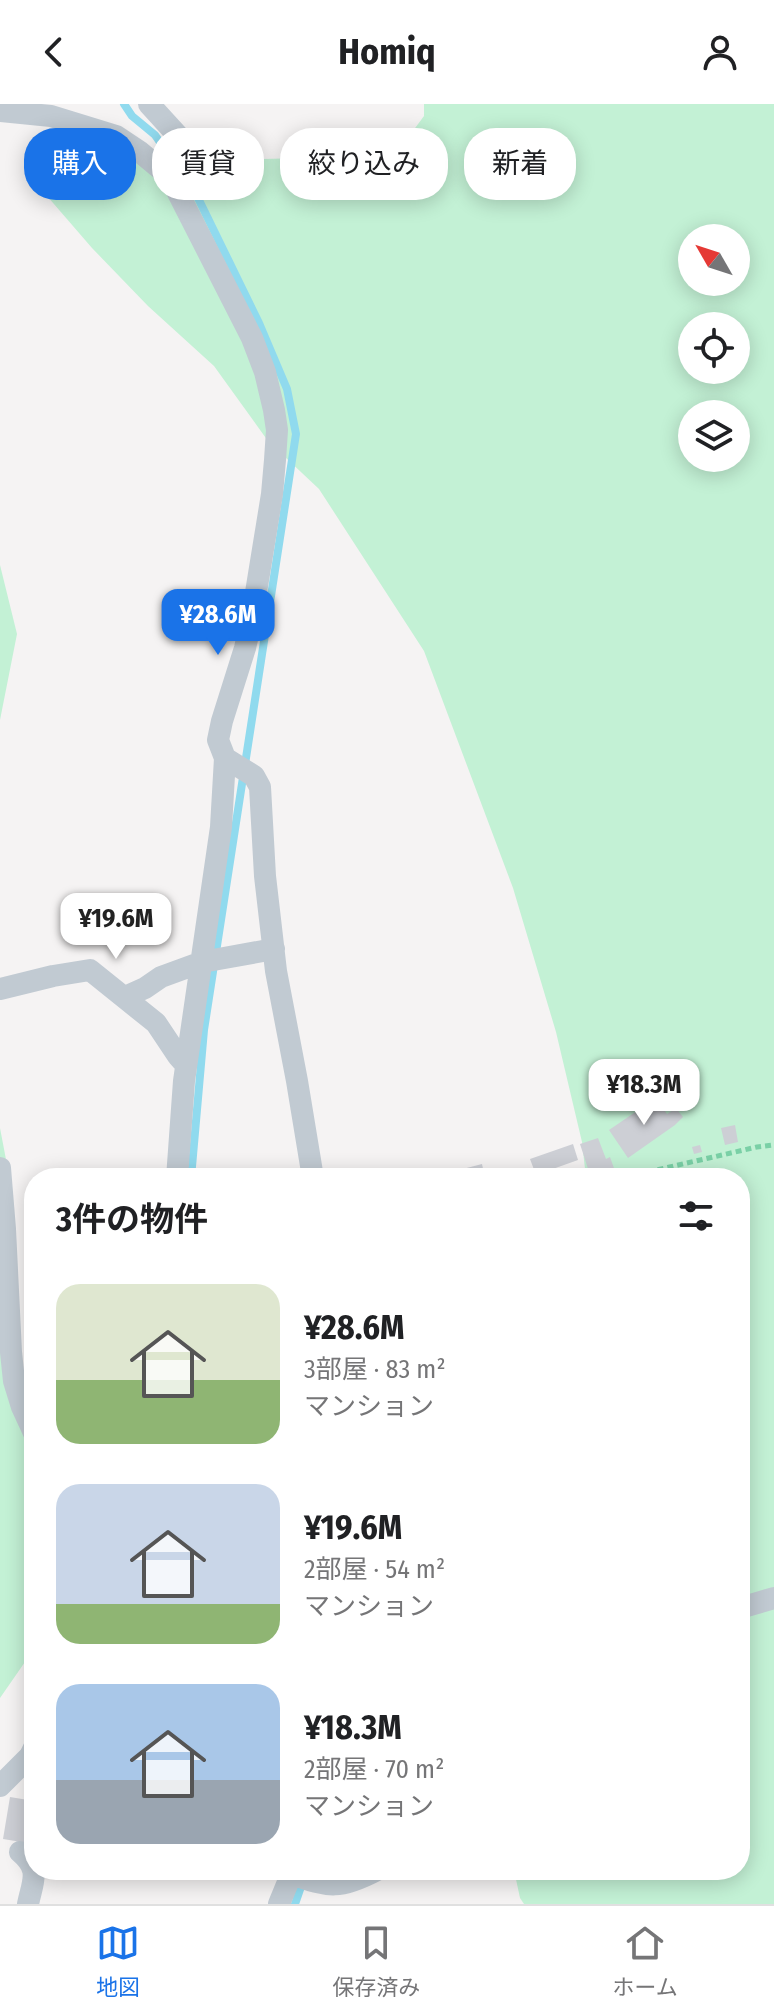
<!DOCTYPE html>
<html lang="ja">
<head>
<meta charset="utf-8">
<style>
	:root { --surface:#fff; --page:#f2f2f2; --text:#202124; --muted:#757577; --line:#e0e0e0; --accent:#1a73e8 }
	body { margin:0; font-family:"Fira Sans Condensed","Noto Sans JP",sans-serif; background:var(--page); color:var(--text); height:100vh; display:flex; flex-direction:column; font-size:30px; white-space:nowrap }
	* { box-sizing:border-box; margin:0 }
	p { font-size:26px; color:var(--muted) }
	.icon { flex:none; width:44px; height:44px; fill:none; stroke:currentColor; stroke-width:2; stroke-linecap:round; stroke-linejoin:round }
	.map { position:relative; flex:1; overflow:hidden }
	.panel { position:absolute; left:24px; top:1064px; width:726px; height:712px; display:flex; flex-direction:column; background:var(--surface); border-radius:32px; box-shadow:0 4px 20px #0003 }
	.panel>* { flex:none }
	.hud { position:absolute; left:24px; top:24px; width:726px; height:72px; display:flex; gap:16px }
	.needle { width:52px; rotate:309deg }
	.tools { position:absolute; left:678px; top:120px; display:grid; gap:16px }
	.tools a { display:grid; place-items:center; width:72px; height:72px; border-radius:50%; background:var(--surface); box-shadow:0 4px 20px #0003; font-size:40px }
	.price { position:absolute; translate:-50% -68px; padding:0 18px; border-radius:16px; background:#fff; color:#222; font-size:26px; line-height:52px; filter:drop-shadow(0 2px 4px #0008) }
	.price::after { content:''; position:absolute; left:50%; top:48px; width:24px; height:18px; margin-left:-12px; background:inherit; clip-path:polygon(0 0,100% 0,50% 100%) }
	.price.on { background:var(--accent); color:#fff }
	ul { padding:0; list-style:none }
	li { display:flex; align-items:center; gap:24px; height:200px; padding:0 32px }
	li span { display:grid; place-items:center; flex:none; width:224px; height:160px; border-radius:24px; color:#555 }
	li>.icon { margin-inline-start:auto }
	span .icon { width:96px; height:96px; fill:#fffc; stroke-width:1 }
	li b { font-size:34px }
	h2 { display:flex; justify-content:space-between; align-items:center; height:96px; padding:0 32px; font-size:34px }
	.tag { padding:0 28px; border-radius:32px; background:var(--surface); box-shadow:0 4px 20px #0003; font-size:28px; line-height:72px }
	.tag.on { background:var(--accent); color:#fff }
	header { display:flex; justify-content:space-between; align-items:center; height:104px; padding:0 32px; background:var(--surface); font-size:36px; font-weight:700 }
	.tab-bar { display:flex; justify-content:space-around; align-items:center; height:112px; border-top:2px solid var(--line); background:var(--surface); font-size:22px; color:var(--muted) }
	.tab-bar a { display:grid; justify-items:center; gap:4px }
	.tab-bar .on { color:var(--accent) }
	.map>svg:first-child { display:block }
	.green { fill:#c3f1d5; fill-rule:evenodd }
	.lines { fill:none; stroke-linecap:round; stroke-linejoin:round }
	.stream { stroke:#90daee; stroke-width:8 }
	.building { fill:#cdcfd5 }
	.path { stroke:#7ad0a6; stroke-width:5; stroke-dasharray:6 4; stroke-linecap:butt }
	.street { stroke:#c1cad2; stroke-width:22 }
</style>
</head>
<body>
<header><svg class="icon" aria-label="back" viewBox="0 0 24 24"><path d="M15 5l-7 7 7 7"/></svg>Homiq<svg class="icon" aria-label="person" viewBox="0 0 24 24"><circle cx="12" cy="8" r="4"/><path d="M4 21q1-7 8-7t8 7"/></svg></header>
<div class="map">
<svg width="774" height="1800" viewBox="0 0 774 1800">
	<rect width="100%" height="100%" fill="#f5f3f3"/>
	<path class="green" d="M424,0H774V1800H524L520,1794L514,1766H740V1074H586L582,1038L556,928L513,784L424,547L319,385L268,337L214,262L148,202L92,144L28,70L64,54L221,56L302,54L401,43L424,12ZM692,134H736V178H692ZM692,222H736V266H692ZM692,310H736V354H692Z
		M0,461L17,530L0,616Z
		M0,1024L8,1066L13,1220L32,1322L34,1346V1545L0,1594Z"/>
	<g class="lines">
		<path class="stream" d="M124,0L132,12L155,31L197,92L259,219L287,285L296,330L204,926L191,1074
			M295,1800L304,1774"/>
	</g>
	<path class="building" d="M656,994L667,1010L676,1004L683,1013L675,1021L628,1054L609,1026Z
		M735,1021L738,1038L725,1041L721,1024Z
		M598,1034L606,1055L610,1053L615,1067L591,1074L580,1040Z
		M573,1040L578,1056L536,1071L530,1055Z
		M700,1041L702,1048L694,1050L692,1043Z
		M482,1060L485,1074H432V1073Z
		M423,1064L426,1074H391V1073Z
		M10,1693L34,1697V1740L3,1735Z"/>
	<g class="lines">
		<path class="path" d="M619,1074L630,1069L652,1067L757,1043L774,1041"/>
		<path class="street" d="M149,0L190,45L163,67
			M0,7L51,12L116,32L140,48L163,67L173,79L252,234L265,268L274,306L277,326L275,356L272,390L252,513L245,544L222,617L218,636L225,654L254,672L260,683L265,772L276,867L297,977L313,1074
			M0,885L53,872L90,866L156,919L178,952L186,961
			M125,893L145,884L161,873L202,858L274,845
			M0,1064L5,1125L11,1248L14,1277L22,1303L34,1329
			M177,1074L184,977L221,723L225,654
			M740,1504L774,1494
			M0,1682L30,1652L34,1644
			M20,1748C41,1766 33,1776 28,1800
			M292,1770C329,1784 341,1785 377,1766
			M279,1800L293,1766"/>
	</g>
</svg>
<div class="tools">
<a><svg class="needle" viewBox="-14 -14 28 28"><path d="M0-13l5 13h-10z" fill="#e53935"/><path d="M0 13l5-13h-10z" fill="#757577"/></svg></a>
<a><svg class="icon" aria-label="locate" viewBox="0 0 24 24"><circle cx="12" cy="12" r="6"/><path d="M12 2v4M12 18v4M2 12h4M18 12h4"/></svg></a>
<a><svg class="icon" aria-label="layers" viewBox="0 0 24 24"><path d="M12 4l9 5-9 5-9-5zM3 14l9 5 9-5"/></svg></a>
</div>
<b class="price on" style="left:218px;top:553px">¥28.6M</b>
<b class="price" style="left:116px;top:857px">¥19.6M</b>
<b class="price" style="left:644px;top:1023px">¥18.3M</b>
<div class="hud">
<a class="tag on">購入</a>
<a class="tag">賃貸</a>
<a class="tag">絞り込み</a>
<a class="tag">新着</a>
</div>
<section class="panel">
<h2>3件の物件<svg class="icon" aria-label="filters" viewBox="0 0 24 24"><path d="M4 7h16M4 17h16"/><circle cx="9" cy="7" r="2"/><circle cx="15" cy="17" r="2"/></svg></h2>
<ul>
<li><span style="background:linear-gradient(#dfe7d0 60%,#8fb573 0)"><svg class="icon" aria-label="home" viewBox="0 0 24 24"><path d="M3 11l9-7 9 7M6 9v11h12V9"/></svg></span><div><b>¥28.6M</b><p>3部屋 · 83 m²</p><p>マンション</p></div></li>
<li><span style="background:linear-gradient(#c9d6e8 75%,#8fb573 0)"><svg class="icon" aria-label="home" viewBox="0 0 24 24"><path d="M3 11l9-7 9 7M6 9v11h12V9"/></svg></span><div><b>¥19.6M</b><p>2部屋 · 54 m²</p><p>マンション</p></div></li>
<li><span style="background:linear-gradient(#a9c7e8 60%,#9aa5b1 0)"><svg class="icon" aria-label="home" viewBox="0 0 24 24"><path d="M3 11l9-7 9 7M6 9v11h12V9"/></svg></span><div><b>¥18.3M</b><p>2部屋 · 70 m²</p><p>マンション</p></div></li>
</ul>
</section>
</div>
<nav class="tab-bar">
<a class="on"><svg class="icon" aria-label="map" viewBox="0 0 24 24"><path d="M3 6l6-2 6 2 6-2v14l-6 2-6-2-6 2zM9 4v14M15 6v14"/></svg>地図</a>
<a><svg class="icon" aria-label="saved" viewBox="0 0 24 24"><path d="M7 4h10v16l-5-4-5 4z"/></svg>保存済み</a>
<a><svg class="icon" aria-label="home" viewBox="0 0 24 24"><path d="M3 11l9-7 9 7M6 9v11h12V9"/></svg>ホーム</a>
</nav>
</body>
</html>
